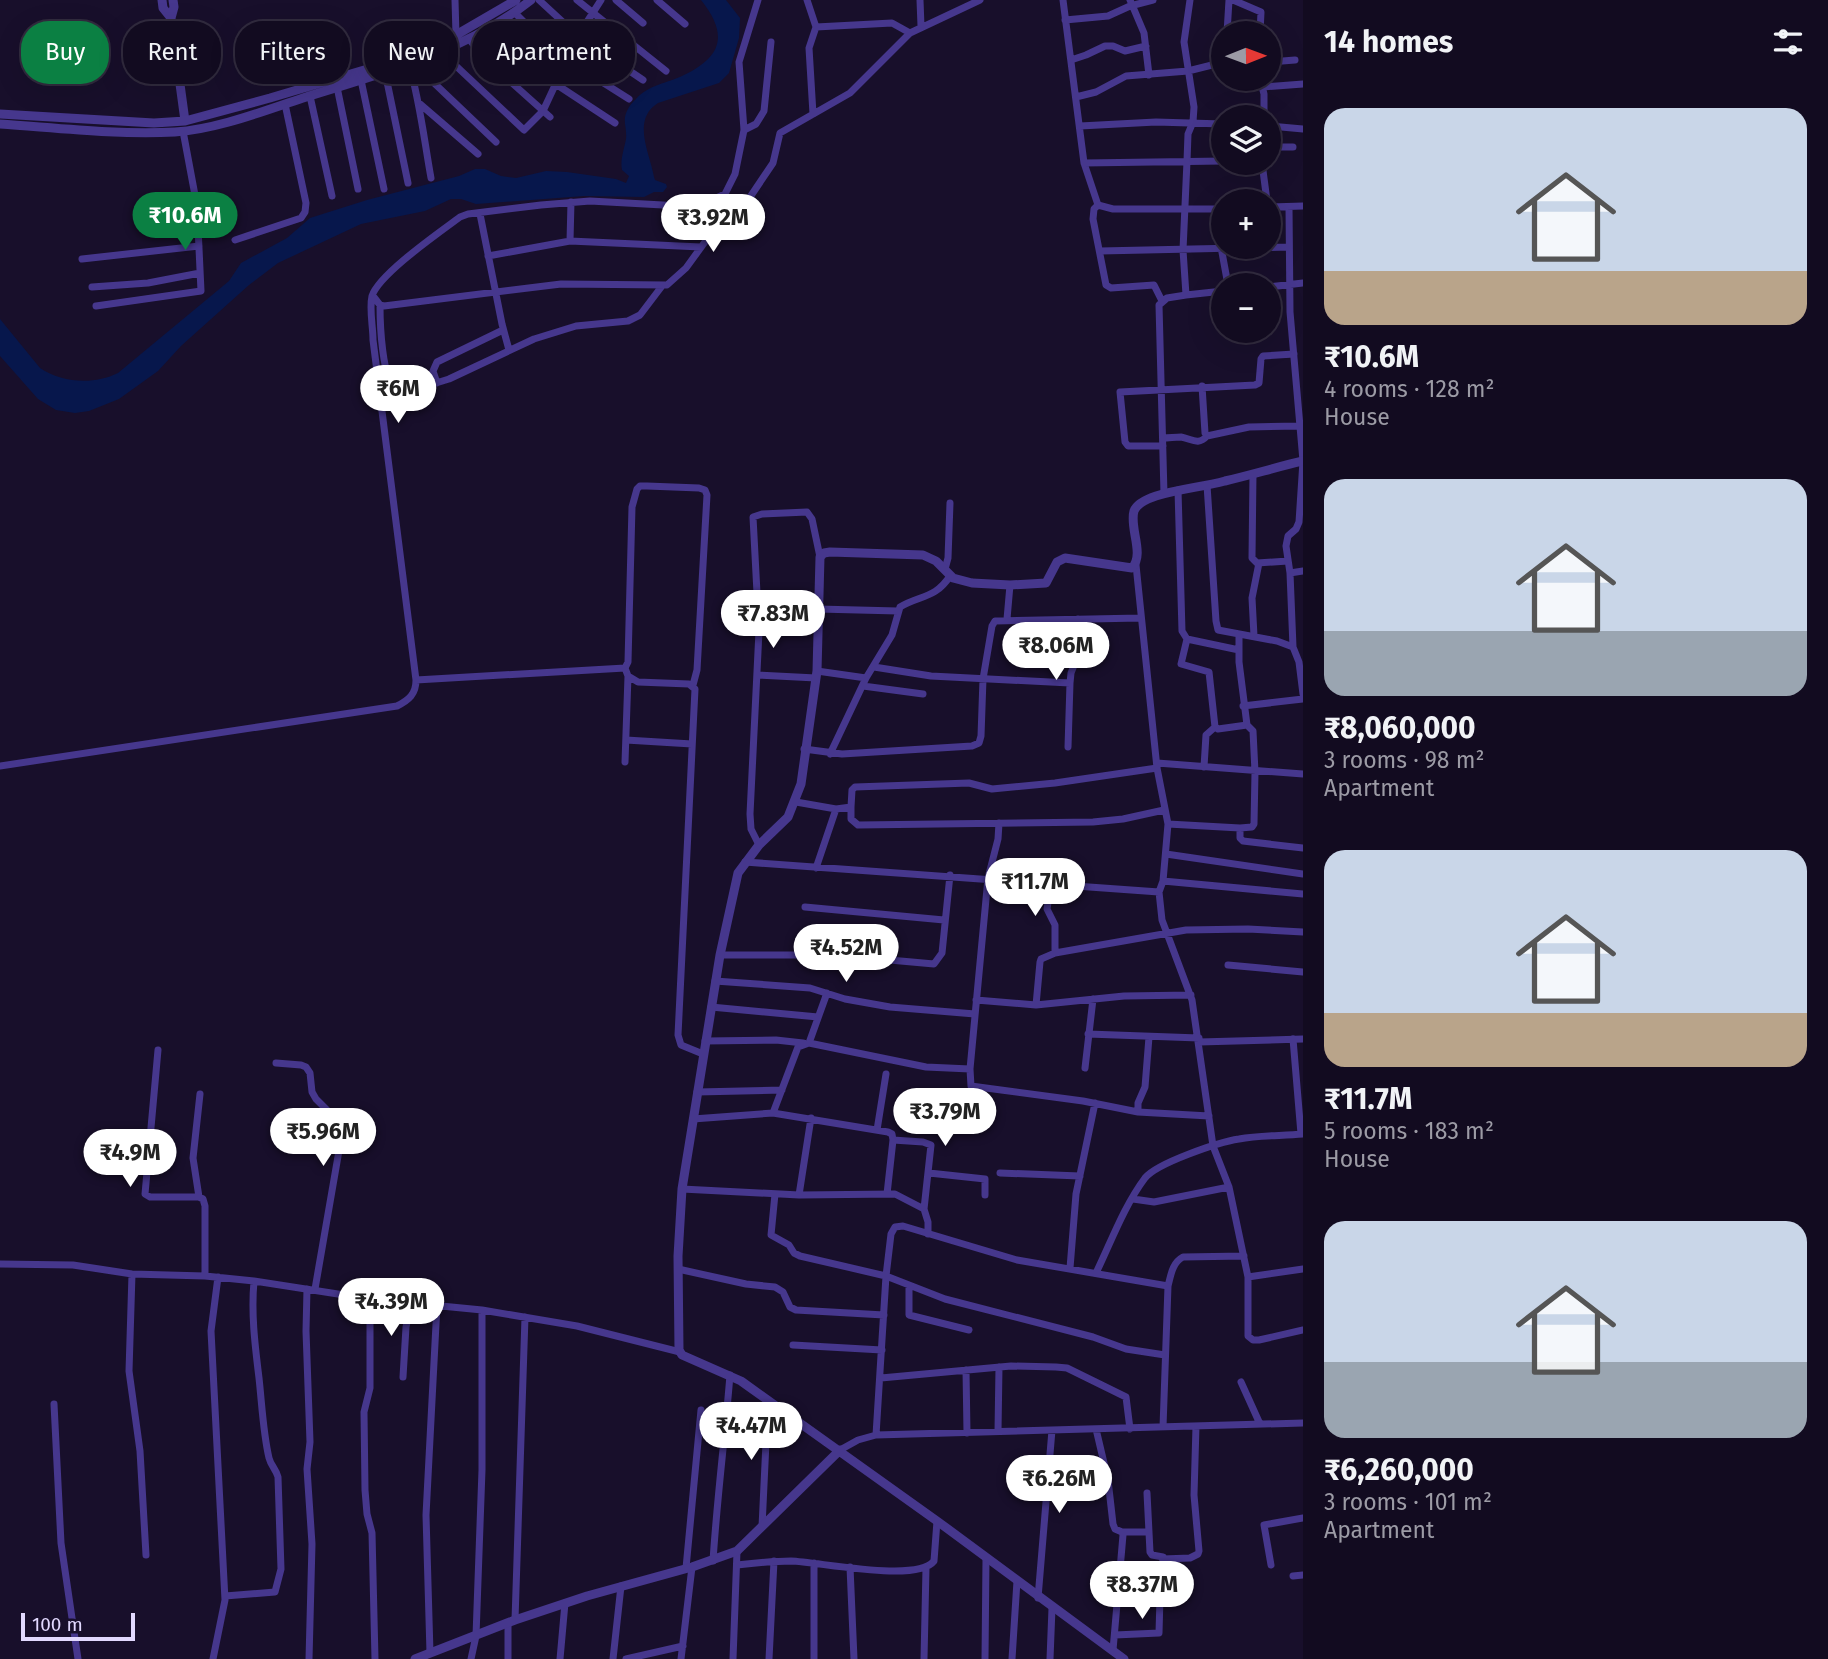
<!DOCTYPE html>
<html lang="en">
<head>
<meta charset="utf-8">
<style>
	:root { --surface:#120b20; --page:#1b1429; --text:#f1f3f6; --muted:#9c9ba5; --line:#312b3e; --accent:#0b8043 }
	body { margin:0; font-family:"Fira Sans",sans-serif; background:var(--page); color:var(--text); height:100vh; display:flex; flex-direction:column; font-size:26px; white-space:nowrap }
	* { box-sizing:border-box; margin:0 }
	p { font-size:23px; color:var(--muted) }
	.icon { flex:none; width:38px; height:38px; fill:none; stroke:currentColor; stroke-width:2; stroke-linecap:round; stroke-linejoin:round }
	.map { position:relative; flex:1; overflow:hidden }
	.details { display:flex; flex-direction:column; background:var(--surface); width:525px }
	.details>* { flex:none }
	.top-card { position:absolute; left:21px; top:21px; width:665px; height:63px; display:flex; gap:14px }
	.needle { width:46px; rotate:89deg }
	.controls { position:absolute; left:1211px; top:21px; display:grid; gap:14px }
	.controls a { display:grid; place-items:center; width:70px; height:70px; border-radius:50%; background:var(--surface); box-shadow:0 7px 28px #0002,0 0 0 2px var(--line); font-size:35px }
	.scale { position:absolute; left:21px; bottom:18px; width:114px; box-sizing:border-box; padding-left:7px; border:4px solid #e2d9ff; border-top:0; font-size:19px; line-height:24px; white-space:nowrap; color:#e2d9ff; -webkit-text-stroke:5px #180f2b; paint-order:stroke }
	.price { position:absolute; translate:-50% -60px; padding:0 16px; border-radius:24px; background:#fff; color:#222; font-size:23px; line-height:46px; filter:drop-shadow(0 2px 4px #0008) }
	.price::after { content:''; position:absolute; left:50%; top:42px; width:21px; height:16px; margin-left:-10px; background:inherit; clip-path:polygon(0 0,100% 0,50% 100%) }
	.price.active { background:var(--accent); color:#fff }
	ul { padding:0; list-style:none }
	li { display:grid; align-content:center; gap:14px; height:371px; padding:0 21px }
	li span { display:grid; place-items:center; height:217px; border-radius:21px; color:#555 }
	li>.icon { margin-inline-start:auto }
	span .icon { width:126px; height:126px; fill:#fffc; stroke-width:1 }
	li b { font-size:30px }
	h2 { display:flex; justify-content:space-between; align-items:center; height:84px; padding:0 21px; font-size:30px }
	.chip { padding:0 24px; border-radius:28px; background:var(--surface); box-shadow:0 7px 28px #0002,0 0 0 2px var(--line); font-size:24px; line-height:63px }
	.chip.active { background:var(--accent); color:#fff }
	main { display:flex; flex:1; min-height:0 }
	.map>svg:first-child { display:block }
	.water { fill:#07174c }
	.lines { fill:none; stroke-linecap:round; stroke-linejoin:round }
	.minor { stroke:#46378d; stroke-width:7 }
	.tertiary { stroke:#46378d; stroke-width:9 }
</style>
</head>
<body>
<main>
<div class="map">
<svg width="1303" height="1659" viewBox="0 0 1303 1659">
	<rect width="100%" height="100%" fill="#180f2b"/>
	<path class="water" d="M701,0H726L740,18L739,38L729,73L719,83L658,103C631,120 650,153 654,177L655,180L666,184L667,187L663,192H654L644,197L584,196L476,204L461,199H451L425,211L361,224L278,263L249,285L181,346L158,371L119,399L89,411L75,413L56,410L38,399L0,356V319L40,368C62,383 94,385 118,373L229,281L241,263L287,238L310,218L367,200L459,176L475,169H485L501,176L516,178L546,171L567,172L616,179L626,183L629,176L622,170C620,159 624,150 626,139C627,131 624,124 625,117C626,111 631,103 636,99C648,85 668,83 684,75C723,56 728,34 701,0Z"/>
	<g class="lines">
		<path class="minor" d="M455,0L456,35
			M539,0L578,36L643,80
			M577,0L666,71
			M616,0L643,23
			M657,0L685,24
			M807,0L816,27L892,23L910,33
			M920,0L921,26
			M1063,0L1084,163L1098,205L1113,209H1223
			M1130,0L1144,33L1149,75
			M1233,0L1261,12L1260,33
			M515,13L553,51L629,99
			M1065,20L1108,16L1130,6L1153,0
			M493,27L542,75L615,123
			M1227,33L1229,0
			M470,40L483,57L550,117
			M446,50L455,65L524,130L543,111L578,36L601,0
			M1071,60L1086,55L1105,46H1113L1125,51L1146,46
			M1269,62L1295,60
			M413,63L496,142
			M409,64C420,102 424,139 431,178
			M385,72L408,183
			M1260,79L1264,94V117
			M361,80L384,189
			M337,87L358,189
			M1263,87L1303,84
			M310,96L332,196
			M1076,97L1096,92L1126,76L1188,71L1220,63L1223,60
			M420,104L478,154
			M813,114L809,48L816,27
			M1080,126L1156,122L1223,124
			M1269,126L1303,129
			M744,130L756,124L764,111L771,42
			M1269,147H1293
			M1084,163L1223,161
			M1262,163L1267,201
			M1098,205L1094,209L1093,219L1106,285L1111,288L1154,285L1162,301
			M1269,207L1303,206
			M1289,207L1290,312L1303,461L1299,522L1296,529L1288,536L1286,546L1290,573L1293,647
			M1219,210L1221,247L1228,285
			M480,214L502,324L509,350
			M235,240L301,218L305,212L306,203L285,104
			M570,241L701,247
			M1100,251L1289,247
			M488,256L570,241L571,202
			M82,259L199,246
			M92,287L148,283L200,273
			M1269,287L1303,283
			M1186,295L1223,291
			M373,296L380,305L384,306L561,284L667,285L686,268L718,224L740,212L773,163L780,133L850,93L910,33L980,0
			M380,305C380,325 382,378 396,391L407,392L449,379L534,339L576,326L628,321L640,315L662,286
			M96,306L201,291L197,206L183,131
			M437,383L433,371L437,362L503,330
			M1202,386L1205,433L1207,436L1249,427L1299,426
			M1163,438C1169,438 1175,437 1181,437C1192,439 1198,446 1207,436
			M1163,446H1128L1125,442L1120,392L1255,385L1259,383L1261,359L1263,356L1294,354
			M1253,474L1252,558L1257,563L1288,561
			M1207,485L1216,621L1218,630L1277,641L1293,647L1299,662L1303,694
			M1178,490L1182,631L1187,639L1239,650
			M1164,494L1159,305L1167,298L1186,295L1183,250L1187,161L1188,134L1193,122L1194,107L1184,42L1190,0
			M1136,565L1157,768L1168,824L1163,881L1159,892L1162,920L1192,1000L1213,1146L1229,1187L1248,1277V1336L1253,1340H1259L1303,1330
			M945,569L948,558L950,503
			M1290,573L1303,571
			M818,609L898,611
			M1007,619L1010,585
			M1239,635V662L1247,725
			M1254,636L1252,598L1259,563
			M874,667L931,676L1070,683
			M625,668L628,676L638,682L689,684L695,689L678,1035L681,1045L703,1054
			M817,671L866,678
			M758,675L816,678
			M416,680L625,668L628,662L632,507L637,489L640,486H647L699,488L705,490L707,495L697,670L693,685
			M863,686L923,694
			M1243,706L1303,699
			M626,740L692,744
			M1068,747L1070,683L1071,673L1079,653L1078,619
			M804,749L842,754L972,746L979,743L981,736L983,679L992,626L995,621L1140,618
			M830,754L866,678L892,635L900,607C920,595 935,599 950,576
			M625,762L628,676
			M1157,763L1303,774
			M0,766L397,706C409,700 416,694 416,680L373,340C373,326 369,309 372,296C379,274 440,232 460,217L468,214L541,205L590,201L681,206L712,200L725,194L735,174L744,130L739,62L758,0
			M1204,767L1206,735L1215,727
			M796,802L836,809L851,807V819L858,825L1093,822L1123,819L1164,810
			M851,807L852,790L855,787L969,783L992,789L1055,783L1157,768
			M999,823L998,839L988,878L970,1069L971,1086L1083,1101L1138,1112L1209,1116
			M1168,824L1240,828L1252,827L1254,824L1255,772L1253,731L1247,725L1218,729L1215,727L1209,672L1181,664L1187,639
			M1240,828V838L1243,841L1303,848
			M759,845L751,829L750,814L759,631L753,517L762,514L807,512L812,519L820,557
			M1166,854L1303,874
			M745,862L1159,892
			M816,868L836,809
			M1163,881L1303,894
			M1051,884L1047,909L1055,925V953
			M805,907L944,920
			M720,955H834L934,964L942,953L950,875
			M1228,965L1303,972
			M715,981L810,988L845,999L890,1007L975,1014
			M976,1000L1036,1005L1124,996L1191,995
			M1036,1005L1040,962L1041,959L1055,953L1186,930L1248,929L1303,932
			M711,1007L818,1017
			M1088,1034L1199,1038
			M1293,1039L1301,1134
			M705,1041L776,1040L803,1043
			M1199,1042L1303,1039
			M809,1043L827,993
			M158,1050L145,1194L150,1197H199L203,1199L205,1206V1276
			M276,1063L301,1065L306,1067L310,1073L312,1092L316,1099L327,1110L332,1128L341,1139L315,1289
			M1085,1068L1093,999
			M697,1092L782,1090
			M1138,1112V1103L1145,1087L1149,1037
			M773,1113L798,1047L809,1043L926,1067L970,1069
			M693,1119L773,1113L888,1132L892,1134L893,1140L887,1194
			M877,1130L886,1074
			M893,1140L923,1142L931,1145L924,1209
			M929,1173L985,1179V1195
			M1000,1173L1080,1176
			M682,1189L799,1195L895,1194L924,1209L928,1222V1234
			M775,1194L771,1235L789,1245L794,1253L800,1256L886,1276L945,1299L1093,1337L1126,1349L1165,1355
			M799,1195L811,1118
			M199,1197L193,1158L200,1094
			M1133,1199L1154,1202L1229,1187
			M0,1264L73,1265L132,1274L205,1276L254,1281L370,1299L482,1310L577,1326L680,1352
			M1070,1268L1076,1194L1095,1103
			M678,1269L746,1284L775,1287L783,1292L790,1307L796,1310L884,1315
			M1096,1273C1111,1242 1124,1206 1145,1178C1157,1163 1219,1142 1239,1139C1260,1135 1282,1136 1303,1134
			M132,1274L129,1371L140,1451L146,1555
			M1248,1277L1303,1269
			M909,1286V1315L969,1330
			M307,1289L306,1331L310,1442L307,1469L312,1544L309,1659
			M370,1299V1388L364,1412L365,1490L367,1514L372,1533L375,1659
			M793,1345L882,1350
			M966,1370L967,1433
			M403,1377L406,1327L411,1303
			M881,1378L1011,1366L1056,1367L1067,1368L1126,1397L1130,1429
			M1241,1382L1260,1424
			M54,1404L61,1543L78,1659
			M1163,1427L1168,1286C1171,1275 1172,1263 1183,1257L1244,1256
			M1096,1429L1108,1480L1113,1524L1115,1529L1122,1532L1123,1535L1113,1650
			M998,1431L999,1367
			M876,1435L886,1276L891,1234L895,1227L903,1226L1017,1260L1168,1286
			M840,1450L858,1440L876,1435L1303,1423
			M762,1527L768,1400
			M1122,1532H1148
			M1163,1559L1190,1558L1198,1554L1199,1551L1194,1495L1196,1426
			M713,1561C717,1498 725,1437 730,1375
			M737,1565C755,1563 773,1561 791,1561C820,1562 917,1583 934,1561L937,1521
			M1271,1565L1264,1525L1303,1518
			M850,1567L854,1659
			M686,1568L701,1410
			M1293,1576L1303,1575
			M1119,1595L1156,1597L1161,1595L1163,1557L1152,1555L1150,1552L1147,1493
			M225,1596L275,1592L281,1569L278,1477C276,1469 271,1466 269,1458C263,1432 262,1405 259,1378C255,1345 251,1314 254,1281
			M1038,1598L1052,1430
			M515,1620L525,1317
			M508,1623V1659
			M1115,1635L1159,1633L1160,1597
			M430,1653L426,1515L437,1305
			M213,1659L225,1600L211,1331L218,1277
			M471,1659L476,1636L482,1470V1310
			M560,1659L565,1603
			M613,1659L621,1586
			M626,1659L683,1646
			M681,1659L692,1567
			M733,1659L737,1551
			M769,1659L774,1561
			M814,1659V1563
			M924,1659L926,1568
			M985,1659L986,1558
			M1012,1659L1017,1581
			M1050,1659L1052,1608"/>
		<path class="tertiary" d="M162,0L163,8L171,18L174,7L173,0
			M171,18L185,121
			M0,114L154,123L185,121L270,98L418,54L456,35L516,0
			M0,124C58,128 117,135 175,132C218,129 263,111 303,98C382,73 465,52 531,0
			M415,1659L515,1620L587,1596L692,1567L737,1551L840,1450
			M1124,1659L937,1521L741,1381L682,1355L679,1350L678,1256L682,1189L720,955L738,873L759,845L788,817L801,784L817,671L820,557L824,553L830,552L923,555L936,561L953,578L972,583L1010,585L1046,583L1057,562L1065,558L1132,568C1145,554 1129,528 1134,511C1137,503 1150,498 1156,496C1179,489 1202,487 1225,481C1251,475 1277,467 1303,461"/>
	</g>
</svg>
<div class="controls">
<a><svg class="needle" viewBox="-14 -14 28 28"><path d="M0-13l5 13h-10z" fill="#e53935"/><path d="M0 13l5-13h-10z" fill="#9c9ba5"/></svg></a>
<a><svg class="icon" aria-label="layers" viewBox="0 0 24 24"><path d="M12 4l9 5-9 5-9-5zM3 14l9 5 9-5"/></svg></a>
<a>+</a>
<a>−</a>
</div>
<div class="scale">100 m</div>
<b class="price active" style="left:185px;top:252px">₹10.6M</b>
<b class="price" style="left:713px;top:254px">₹3.92M</b>
<b class="price" style="left:398px;top:425px">₹6M</b>
<b class="price" style="left:773px;top:650px">₹7.83M</b>
<b class="price" style="left:1056px;top:682px">₹8.06M</b>
<b class="price" style="left:1035px;top:918px">₹11.7M</b>
<b class="price" style="left:846px;top:984px">₹4.52M</b>
<b class="price" style="left:945px;top:1148px">₹3.79M</b>
<b class="price" style="left:323px;top:1168px">₹5.96M</b>
<b class="price" style="left:130px;top:1189px">₹4.9M</b>
<b class="price" style="left:391px;top:1338px">₹4.39M</b>
<b class="price" style="left:751px;top:1462px">₹4.47M</b>
<b class="price" style="left:1059px;top:1515px">₹6.26M</b>
<b class="price" style="left:1142px;top:1621px">₹8.37M</b>
<div class="top-card">
<a class="chip active">Buy</a>
<a class="chip">Rent</a>
<a class="chip">Filters</a>
<a class="chip">New</a>
<a class="chip">Apartment</a>
</div>
</div>
<section class="details">
<h2>14 homes<svg class="icon" aria-label="filters" viewBox="0 0 24 24"><path d="M4 7h16M4 17h16"/><circle cx="9" cy="7" r="2"/><circle cx="15" cy="17" r="2"/></svg></h2>
<ul>
<li><span style="background:linear-gradient(#c9d6e8 75%,#b9a48a 0)"><svg class="icon" aria-label="home" viewBox="0 0 24 24"><path d="M3 11l9-7 9 7M6 9v11h12V9"/></svg></span><div><b>₹10.6M</b><p>4 rooms · 128 m²</p><p>House</p></div></li>
<li><span style="background:linear-gradient(#c9d6e8 70%,#9aa5b1 0)"><svg class="icon" aria-label="home" viewBox="0 0 24 24"><path d="M3 11l9-7 9 7M6 9v11h12V9"/></svg></span><div><b>₹8,060,000</b><p>3 rooms · 98 m²</p><p>Apartment</p></div></li>
<li><span style="background:linear-gradient(#c9d6e8 75%,#b9a48a 0)"><svg class="icon" aria-label="home" viewBox="0 0 24 24"><path d="M3 11l9-7 9 7M6 9v11h12V9"/></svg></span><div><b>₹11.7M</b><p>5 rooms · 183 m²</p><p>House</p></div></li>
<li><span style="background:linear-gradient(#c9d6e8 65%,#9aa5b1 0)"><svg class="icon" aria-label="home" viewBox="0 0 24 24"><path d="M3 11l9-7 9 7M6 9v11h12V9"/></svg></span><div><b>₹6,260,000</b><p>3 rooms · 101 m²</p><p>Apartment</p></div></li>
</ul>
</section>
</main>
</body>
</html>
